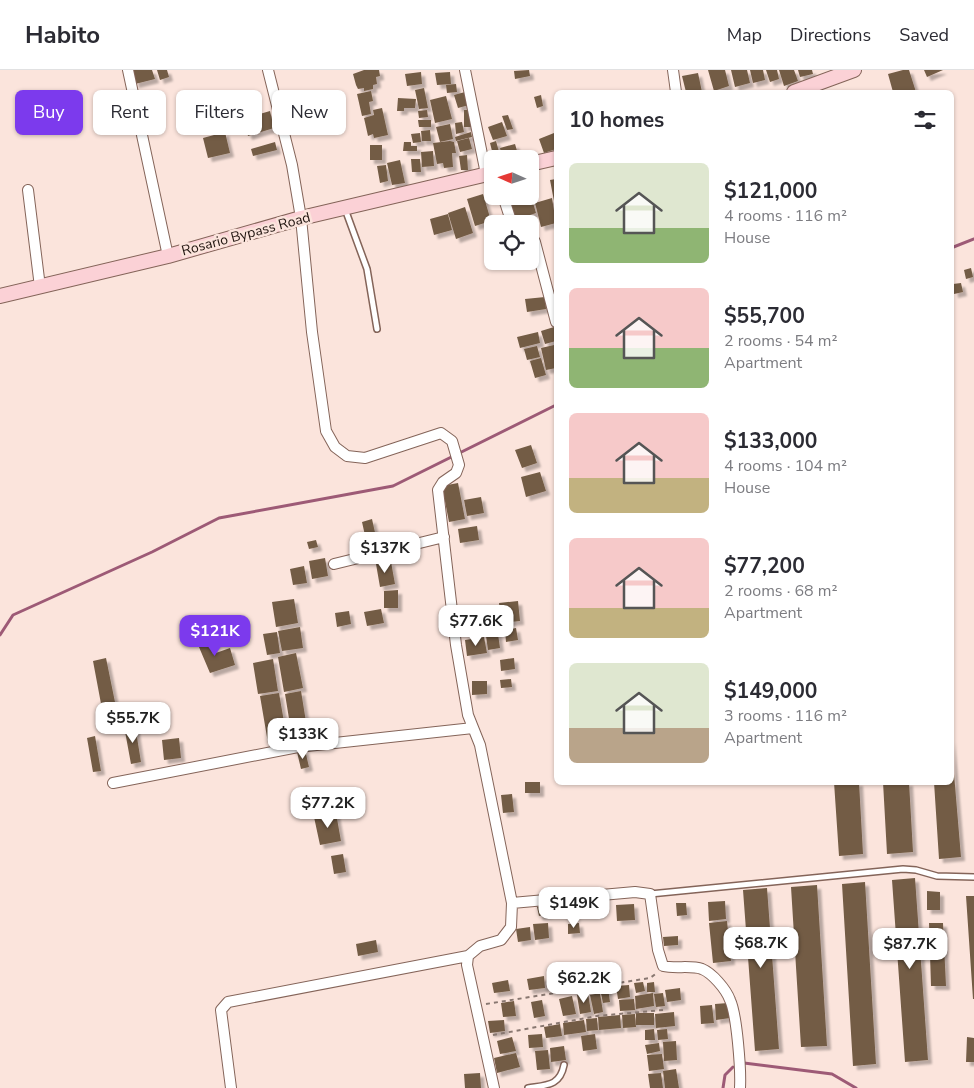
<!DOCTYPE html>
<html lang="en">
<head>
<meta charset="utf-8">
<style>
	:root { --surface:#fff; --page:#f2f2f3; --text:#2b2b33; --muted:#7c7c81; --line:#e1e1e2; --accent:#7c3aed }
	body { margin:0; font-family:"Nunito Sans",sans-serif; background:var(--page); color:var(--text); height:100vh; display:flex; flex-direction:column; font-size:19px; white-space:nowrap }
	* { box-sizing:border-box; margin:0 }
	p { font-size:16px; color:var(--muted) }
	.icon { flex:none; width:28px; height:28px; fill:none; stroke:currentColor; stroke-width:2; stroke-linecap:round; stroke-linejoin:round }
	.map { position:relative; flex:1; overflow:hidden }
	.side { position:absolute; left:554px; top:20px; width:400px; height:695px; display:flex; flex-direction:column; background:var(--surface); border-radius:8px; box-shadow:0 1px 4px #0004 }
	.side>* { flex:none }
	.hud { position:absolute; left:15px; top:20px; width:464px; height:45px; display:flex; gap:10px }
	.needle { width:32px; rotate:273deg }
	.fabs { position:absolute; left:484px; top:80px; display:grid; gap:10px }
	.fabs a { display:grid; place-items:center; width:55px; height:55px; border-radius:8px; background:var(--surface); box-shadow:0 1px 4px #0004; font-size:25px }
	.price { position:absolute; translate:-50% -42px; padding:0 11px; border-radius:10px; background:#fff; color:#222; font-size:16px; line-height:32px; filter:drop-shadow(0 1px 2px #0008) }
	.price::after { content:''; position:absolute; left:50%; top:30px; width:15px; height:11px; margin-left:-8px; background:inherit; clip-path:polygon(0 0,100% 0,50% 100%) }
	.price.current { background:var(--accent); color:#fff }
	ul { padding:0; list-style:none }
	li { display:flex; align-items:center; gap:15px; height:125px; padding:0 15px }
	li span { display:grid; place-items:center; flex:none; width:140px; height:100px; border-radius:8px; color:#555 }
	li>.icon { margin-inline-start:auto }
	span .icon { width:60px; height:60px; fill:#fffc; stroke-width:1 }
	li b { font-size:21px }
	h2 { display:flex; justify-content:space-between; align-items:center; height:60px; padding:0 15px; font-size:21px }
	.pill { padding:0 18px; border-radius:8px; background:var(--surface); box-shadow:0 1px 4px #0004; font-size:18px; line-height:45px }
	.pill.current { background:var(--accent); color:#fff }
	header { display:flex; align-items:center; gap:30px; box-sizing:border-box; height:70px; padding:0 25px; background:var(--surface); border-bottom:1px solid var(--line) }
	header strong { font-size:24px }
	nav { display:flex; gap:28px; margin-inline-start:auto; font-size:18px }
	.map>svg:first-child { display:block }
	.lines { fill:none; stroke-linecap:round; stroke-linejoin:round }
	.stream { stroke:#9d5a76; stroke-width:3 }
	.building { fill:#735c45; filter:url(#shadow) }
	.lane-casing { stroke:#846459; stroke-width:8 }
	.street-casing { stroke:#846459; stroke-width:12 }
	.secondary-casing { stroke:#846459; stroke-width:16 }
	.path { stroke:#887770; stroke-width:2; stroke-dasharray:4 4; stroke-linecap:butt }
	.lane { stroke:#fff; stroke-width:5 }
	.street { stroke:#fff; stroke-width:10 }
	.secondary { stroke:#fbd1d6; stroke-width:14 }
	.labels { text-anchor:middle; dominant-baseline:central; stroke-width:5; stroke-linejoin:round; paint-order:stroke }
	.street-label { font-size:14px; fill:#211510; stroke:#fbe4dc }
</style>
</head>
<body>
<header>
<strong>Habito</strong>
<nav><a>Map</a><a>Directions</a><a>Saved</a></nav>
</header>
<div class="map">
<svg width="974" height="1018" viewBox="0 0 974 1018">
	<defs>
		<filter id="shadow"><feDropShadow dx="4" dy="4" stdDeviation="1" flood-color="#0004"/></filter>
	</defs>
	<rect width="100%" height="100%" fill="#fbe4dc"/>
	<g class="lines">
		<path class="stream" d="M951,178L974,169
			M0,565L13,545L152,482L219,448L393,416L556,335
			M744,993L832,1004L856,1018
			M723,1018L725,1005L733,997"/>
	</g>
	<path class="building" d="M132,0H152L155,9L135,14Z
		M157,0H167L169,7L160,10Z
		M364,0H379L380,6L376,7L377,14L373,15V19L364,21V18L358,19L356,15L353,4Z
		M529,0L530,6L515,9L514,1Z
		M708,0H725L729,16L714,21Z
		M731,0H747L750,13L735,17Z
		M750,0H763L765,10L753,13Z
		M766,0H777L779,9L770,12Z
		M779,0H794L798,11L784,16Z
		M798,0H812L813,4L800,7Z
		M903,0H909L916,22H893L888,4Z
		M924,0H943L927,7Z
		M421,2L422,14L407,16L405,4Z
		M450,2L451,14L437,15L435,3Z
		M698,3L702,22H686L682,6Z
		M456,14L457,22L447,23L446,15Z
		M424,18L428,38L419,39L415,20Z
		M371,21L373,31L369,32L371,44L362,46L357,24Z
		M465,22L469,35L458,38L454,25Z
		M541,25L543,36L537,38L534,27Z
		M446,26L452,49L435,53L430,30Z
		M398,28L416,29L415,38H404V41H397Z
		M382,38L388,65L374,68L373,64L368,66L364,48L374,45L373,40Z
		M427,40L428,47L419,48L418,41Z
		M464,40H472L473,57H464Z
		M270,41L274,58L248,66L243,49Z
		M508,45L513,59L507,60L502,46Z
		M418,50H431V57H419Z
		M462,52L464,62L456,64L455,53Z
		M502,52L507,66L493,70L488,57Z
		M450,54L453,69L440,72L436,57Z
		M430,60L431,71H422L421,61Z
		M225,62L230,83L208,88L203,68Z
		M471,62L472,67L456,71L455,67Z
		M420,63L421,72L413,73L411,64Z
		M554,63L556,79L544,83L539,69Z
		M469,68L472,79L460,82L457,71Z
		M450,71L454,72L456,83H452L453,97L444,98L443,93L437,94L433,73Z
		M496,71L501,89H494L490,73Z
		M275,72L277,80L253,86L251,79Z
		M404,72H411V76H417V81H403Z
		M515,74L518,84L502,88L500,78Z
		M370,75H382V90H370Z
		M433,81L434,96L422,97L421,82Z
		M467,85L468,100H461L459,86Z
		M411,89H420L421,102H412Z
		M400,90L405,113L392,115L387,93Z
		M386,95L388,111L380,113L377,96Z
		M556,109V130L554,131L550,110Z
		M483,124L491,151L475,156L467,129Z
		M508,126H531L536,143L515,150Z
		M552,128L556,153L541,157L535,133Z
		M465,137L473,163L456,169L448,143Z
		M448,144L452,160L434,165L430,149Z
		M971,198L973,207L966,209L964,200Z
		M961,213L963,222L954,224L953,214Z
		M545,227L546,239L527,242L525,229Z
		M554,257L556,271L545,274L541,261Z
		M538,262L540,273L520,278L517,267Z
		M554,275L556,298L546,300L541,278Z
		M537,276L540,287L527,290L524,279Z
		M541,288L546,305L535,308L530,291Z
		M531,375L537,393L522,398L515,380Z
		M540,402L546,421L526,427L521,407Z
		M458,413L465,449L449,452L442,416Z
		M481,427L484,443L467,446L464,430Z
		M372,449L376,467L366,470L362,452Z
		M477,456L479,470L460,473L458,459Z
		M316,470L318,477L309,479L307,472Z
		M325,488L328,506L312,509L309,491Z
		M391,492L395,514L380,517L376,494Z
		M304,496L307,513L293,515L290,499Z
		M398,520V538H384V521Z
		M294,529L298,553L276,557L272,532Z
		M518,531L520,551L501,553L499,533Z
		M381,539L384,553L367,556L364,542Z
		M349,541L351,554L337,557L335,543Z
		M496,552L498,563L485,565L483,554Z
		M300,557L303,578L282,581L278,561Z
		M516,558L518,570L506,572L505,560Z
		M277,562L280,583L267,585L263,564Z
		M498,564L500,578L488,580L486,566Z
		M204,565L213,584L230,578L235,595L210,603L196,570Z
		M484,567L487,583L467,586L465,570Z
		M296,583L303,618L284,622L278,587Z
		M106,588L116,637L102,639L93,591Z
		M514,588L515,599L501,601L500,590Z
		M273,589L278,621L258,624L253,593Z
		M511,609L512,617L501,618L500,610Z
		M472,611H487V624L472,625Z
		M301,621L308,664L292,667L285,624Z
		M279,623L287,669L268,673L260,626Z
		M135,655L141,692L131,694L124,656Z
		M95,666L101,701L93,702L87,668Z
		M179,668L181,688L164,690L162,670Z
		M951,668L961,787L939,789L934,712H951Z
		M305,680L309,697L301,699L297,682Z
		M525,712H540V723H525Z
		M834,712H859L863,784L839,786Z
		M883,712H909L913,782L887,784Z
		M512,724L514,742L503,743L501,725Z
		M336,743L341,771L320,775L314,747Z
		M343,784L346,802L334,804L331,786Z
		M915,808L928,990L905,992L892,810Z
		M865,812L876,994L853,996L842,814Z
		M817,815L827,976L801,977L791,817Z
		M767,818L779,979L755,981L743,820Z
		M927,821L940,822V840H927Z
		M966,826H974V929H973Z
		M725,831L726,849L709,851L708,832Z
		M676,833H686L687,845L677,846Z
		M634,834L635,850L617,851L616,835Z
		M548,835L549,844L539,846L537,837Z
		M727,851L731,891L713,893L709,853Z
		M548,853L549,868L535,870L533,854Z
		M579,853L580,863L568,864V854Z
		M929,853H943L946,916H931Z
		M530,857L531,870L518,872L516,859Z
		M678,866V875L664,876L663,867Z
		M376,870L378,882L358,886L356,874Z
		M601,892L604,904L590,908L587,895Z
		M566,899L569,912L555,915L552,903Z
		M544,906L545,918L529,920L527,909Z
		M508,910L510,921L494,923L492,913Z
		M643,912L645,921L636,923L634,913Z
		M654,912L655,922H647V913Z
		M629,915L630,927L618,929L616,916Z
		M608,918L610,932L603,933L600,919Z
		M680,918L681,930L667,932L665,920Z
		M588,923L591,942L580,944L577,925Z
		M600,923L603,942L594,944L590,925Z
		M653,923L654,936L636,939L635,926Z
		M663,923L665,936L656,937L654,924Z
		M572,926L576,944L563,946L559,929Z
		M634,929L635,940L620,941L619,930Z
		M542,930L545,946L534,948L531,932Z
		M514,931L516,946L503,947L501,933Z
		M728,933L730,948L716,950L715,934Z
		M712,935L714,953L701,954L700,936Z
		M674,942L675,956L656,958L655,944Z
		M636,943H654V955H636Z
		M635,944L636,957L623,958L622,945Z
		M620,945L621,958L599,960L598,947Z
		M597,948L598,960L587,961L586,949Z
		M504,950L505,961L490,963L488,951Z
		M584,950L586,962L564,965L563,953Z
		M560,954L562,966L546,968L544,957Z
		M654,959L655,970H645V960Z
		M667,959L668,969L658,970L657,960Z
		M542,964L543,977L529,978L528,965Z
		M595,964L597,979L583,981L581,966Z
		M512,967L516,981L500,984L497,971Z
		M967,967L974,968V992H966Z
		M676,971L677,990L664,991L663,972Z
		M659,973L660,981L647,984L645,975Z
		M564,976L566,990L551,992L550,978Z
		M548,980L550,999L537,1000L535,981Z
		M516,983L520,997L497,1003L494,988Z
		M662,984L664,999L649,1001L647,985Z
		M676,999L679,1018H665L663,1001Z
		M480,1003L481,1018H465L464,1004Z
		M661,1003L663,1018H650L648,1004Z"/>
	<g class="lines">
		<defs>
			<path id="lane" d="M345,139L367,199L377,259
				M650,824L903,799L916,800L937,806L974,807
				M528,1018C547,1015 560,1016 564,995"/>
			<path id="street" d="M128,0L168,186
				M268,0L292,95L301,148L312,262L326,361L335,377L347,386L365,388L441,363L452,371L459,395L456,403L443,412L438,420L456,575L468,645L480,675L512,833L511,857L501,870L480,876L468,886L467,895L494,1018
				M465,0L486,104
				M673,0L676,22
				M28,120L40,217
				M503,126L512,154
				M530,163L535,172L556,252
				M334,494L444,467
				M113,713L298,677L473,658
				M512,833L635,822L650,824L658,880L663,896C675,899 691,895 702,899C712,903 726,919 730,930C737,945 741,1000 740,1018
				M231,1018L221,940L228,932L468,886"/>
			<path id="secondary" d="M794,22L854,0
				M530,94L556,88
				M0,226L168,186L301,148L492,103"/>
		</defs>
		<use href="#lane" class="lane-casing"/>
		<use href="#street" class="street-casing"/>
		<use href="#secondary" class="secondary-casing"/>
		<path class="path" d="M486,934L650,908L657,903
			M493,965L597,946L663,940"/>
		<use href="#lane" class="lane"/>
		<use href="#street" class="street"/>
		<use href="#secondary" class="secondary"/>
	</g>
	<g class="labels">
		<g class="street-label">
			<text transform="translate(246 164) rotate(-15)">Rosario Bypass Road</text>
		</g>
	</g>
</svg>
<div class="fabs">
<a><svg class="needle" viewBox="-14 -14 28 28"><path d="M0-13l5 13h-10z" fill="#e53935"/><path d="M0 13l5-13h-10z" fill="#7c7c81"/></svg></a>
<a><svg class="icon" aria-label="locate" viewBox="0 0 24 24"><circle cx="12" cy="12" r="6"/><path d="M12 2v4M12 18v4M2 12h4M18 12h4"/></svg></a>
</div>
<b class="price" style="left:385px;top:504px">$137K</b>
<b class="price" style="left:476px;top:577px">$77.6K</b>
<b class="price current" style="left:215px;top:587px">$121K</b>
<b class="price" style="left:133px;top:674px">$55.7K</b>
<b class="price" style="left:303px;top:690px">$133K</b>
<b class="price" style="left:328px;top:759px">$77.2K</b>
<b class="price" style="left:574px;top:859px">$149K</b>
<b class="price" style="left:761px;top:899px">$68.7K</b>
<b class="price" style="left:910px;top:900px">$87.7K</b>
<b class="price" style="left:584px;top:934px">$62.2K</b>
<div class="hud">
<a class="pill current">Buy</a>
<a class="pill">Rent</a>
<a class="pill">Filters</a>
<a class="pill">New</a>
</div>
<section class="side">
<h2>10 homes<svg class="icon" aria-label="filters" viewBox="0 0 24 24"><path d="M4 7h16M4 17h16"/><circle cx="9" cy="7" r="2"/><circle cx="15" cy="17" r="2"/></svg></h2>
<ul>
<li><span style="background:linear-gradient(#dfe7d0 65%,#8fb573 0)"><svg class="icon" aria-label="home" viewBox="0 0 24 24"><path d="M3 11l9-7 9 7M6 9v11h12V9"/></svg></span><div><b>$121,000</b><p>4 rooms · 116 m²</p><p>House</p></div></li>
<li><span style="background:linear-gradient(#f6c9c9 60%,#8fb573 0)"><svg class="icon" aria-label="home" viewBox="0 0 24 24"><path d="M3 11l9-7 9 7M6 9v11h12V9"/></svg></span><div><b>$55,700</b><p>2 rooms · 54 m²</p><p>Apartment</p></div></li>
<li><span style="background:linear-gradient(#f6c9c9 65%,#c2b280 0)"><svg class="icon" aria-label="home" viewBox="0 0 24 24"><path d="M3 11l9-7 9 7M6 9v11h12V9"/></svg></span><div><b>$133,000</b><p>4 rooms · 104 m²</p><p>House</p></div></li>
<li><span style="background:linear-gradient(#f6c9c9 70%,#c2b280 0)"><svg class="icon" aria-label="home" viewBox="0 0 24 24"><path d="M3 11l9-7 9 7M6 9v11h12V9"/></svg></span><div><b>$77,200</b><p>2 rooms · 68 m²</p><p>Apartment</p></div></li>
<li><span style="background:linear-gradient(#dfe7d0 65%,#b9a48a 0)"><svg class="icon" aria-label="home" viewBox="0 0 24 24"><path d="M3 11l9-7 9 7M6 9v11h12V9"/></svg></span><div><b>$149,000</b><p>3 rooms · 116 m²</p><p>Apartment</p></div></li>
</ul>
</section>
</div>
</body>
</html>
